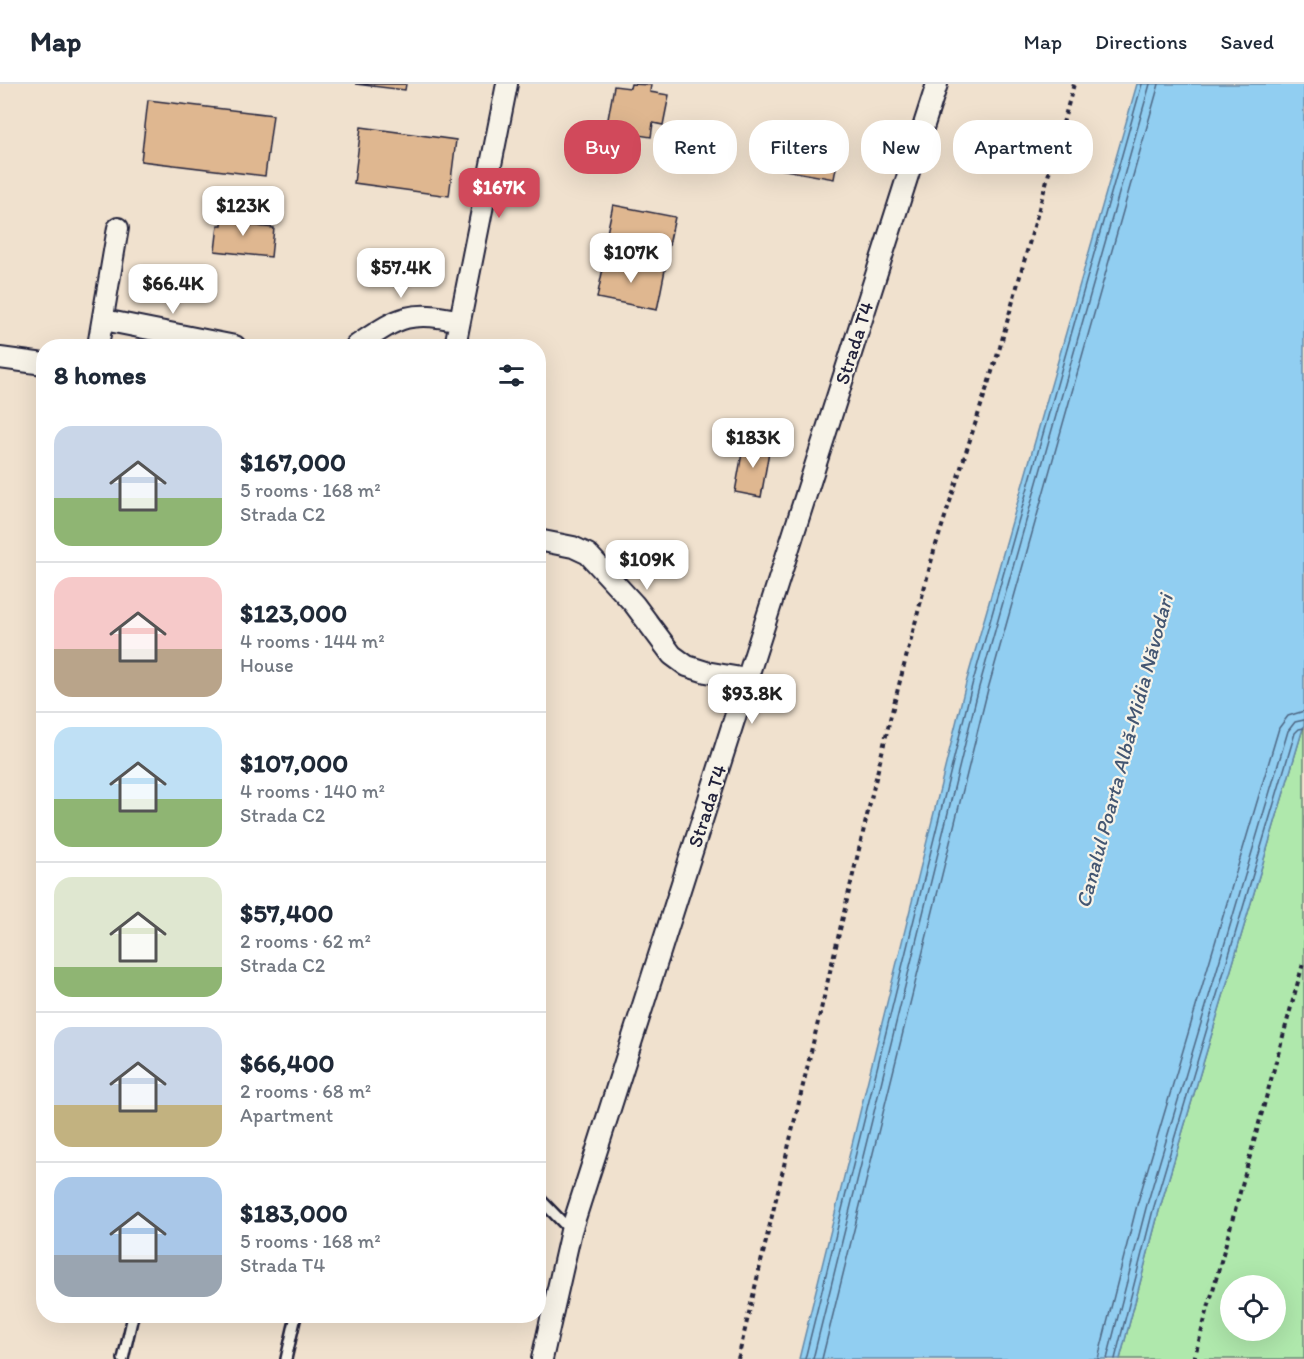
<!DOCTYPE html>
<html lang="en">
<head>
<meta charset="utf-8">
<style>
	:root { --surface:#fff; --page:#f6f6f7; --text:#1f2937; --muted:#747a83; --line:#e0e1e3; --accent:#d1495b }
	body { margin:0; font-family:Itim,sans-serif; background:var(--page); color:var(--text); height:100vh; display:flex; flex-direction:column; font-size:22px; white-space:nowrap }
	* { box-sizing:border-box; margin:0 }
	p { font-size:20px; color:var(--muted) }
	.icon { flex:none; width:33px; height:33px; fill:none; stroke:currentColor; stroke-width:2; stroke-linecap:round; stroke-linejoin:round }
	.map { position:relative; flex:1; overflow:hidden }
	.panel { position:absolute; left:36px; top:255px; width:510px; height:984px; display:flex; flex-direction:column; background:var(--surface); border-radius:24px; box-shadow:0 6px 24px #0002 }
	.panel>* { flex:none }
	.banner { position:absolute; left:564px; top:36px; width:570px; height:54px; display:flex; gap:12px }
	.controls { position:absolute; left:1220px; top:1191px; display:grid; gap:12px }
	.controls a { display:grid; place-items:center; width:66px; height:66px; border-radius:50%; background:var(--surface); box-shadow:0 6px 24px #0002; font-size:30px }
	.price { position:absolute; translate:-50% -51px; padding:0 14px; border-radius:12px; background:#fff; color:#222; font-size:20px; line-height:39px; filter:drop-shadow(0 2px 3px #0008) }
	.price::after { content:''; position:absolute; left:50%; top:36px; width:18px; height:14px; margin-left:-9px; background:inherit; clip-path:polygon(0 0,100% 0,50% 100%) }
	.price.selected { background:var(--accent); color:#fff }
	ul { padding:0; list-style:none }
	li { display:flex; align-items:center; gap:18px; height:150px; padding:0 18px }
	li+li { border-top:2px solid var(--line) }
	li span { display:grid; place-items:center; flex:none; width:168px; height:120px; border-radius:18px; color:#555 }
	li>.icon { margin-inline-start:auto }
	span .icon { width:72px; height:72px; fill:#fffc; stroke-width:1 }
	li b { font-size:26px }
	h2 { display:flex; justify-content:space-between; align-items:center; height:72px; padding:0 18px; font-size:26px }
	.chip { padding:0 21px; border-radius:24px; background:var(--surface); box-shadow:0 6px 24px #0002; font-size:21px; line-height:54px }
	.chip.selected { background:var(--accent); color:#fff }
	header { display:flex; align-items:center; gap:36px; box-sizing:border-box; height:84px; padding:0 30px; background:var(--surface); border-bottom:2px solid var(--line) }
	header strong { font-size:28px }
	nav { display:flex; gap:33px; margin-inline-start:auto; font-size:21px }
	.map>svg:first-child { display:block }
	.green { fill:#afe8ac; stroke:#688574; stroke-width:1.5; fill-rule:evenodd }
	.water { fill:#91cef1; stroke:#6589a8; stroke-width:1.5 }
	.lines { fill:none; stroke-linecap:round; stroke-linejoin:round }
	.shore { stroke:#4e6784; stroke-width:1.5 }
	.building { fill:#dfb790; stroke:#22223b; stroke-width:1.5 }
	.lane-casing { stroke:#22223b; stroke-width:14 }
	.street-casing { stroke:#22223b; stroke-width:24 }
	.path { stroke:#22223b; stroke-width:4; stroke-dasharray:4.5 4.5; stroke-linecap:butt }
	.lane { stroke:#f7f3e8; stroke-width:9 }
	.street { stroke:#f7f3e8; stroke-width:20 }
	.labels { text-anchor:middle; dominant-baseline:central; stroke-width:4.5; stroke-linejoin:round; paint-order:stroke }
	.street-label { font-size:20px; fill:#22223b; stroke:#f7f3e8 }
	.water-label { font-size:21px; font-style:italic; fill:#435672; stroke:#f7f3e8 }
</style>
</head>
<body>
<header>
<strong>Map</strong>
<nav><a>Map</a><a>Directions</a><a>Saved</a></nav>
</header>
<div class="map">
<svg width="1304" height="1275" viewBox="0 0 1304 1275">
	<rect width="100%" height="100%" fill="#f0e1ce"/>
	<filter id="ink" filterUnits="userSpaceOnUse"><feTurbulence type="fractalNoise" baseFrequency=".0167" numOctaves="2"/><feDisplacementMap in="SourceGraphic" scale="12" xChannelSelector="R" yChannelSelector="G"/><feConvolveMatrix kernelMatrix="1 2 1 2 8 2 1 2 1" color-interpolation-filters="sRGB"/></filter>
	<g filter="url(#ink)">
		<path class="green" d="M1304,641V1275H1120L1159,1127ZM1230,1202H1275V1246H1230Z"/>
		<path class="water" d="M1137,0H1304V641L1159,1127L1120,1275H799L966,599Z"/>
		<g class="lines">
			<path class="shore" d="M805,1275L972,601L1142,0
				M813,1275L979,603L1150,0
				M822,1275L988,605L1159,0
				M1098,1275L1137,1121L1279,644L1288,632L1304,627
				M1107,1275L1146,1124L1288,647L1295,638L1304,636
				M1115,1275L1153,1126L1295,649L1299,645L1304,644"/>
		</g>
		<path class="building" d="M355,0H406L405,6Z
			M631,0L651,1L650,8L669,11L663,41L653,39L651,53L606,46L614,2L630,4Z
			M148,16L273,31L265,92L141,77Z
			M788,41L842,51L834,95L779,85Z
			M361,43L456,56L449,112L354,99Z
			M613,121L675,133L666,175L604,163Z
			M223,128L248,131L246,141L274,144L271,173L215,167L218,141H222Z
			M605,174L665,186L657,226L597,214Z
			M744,358L770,362L761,413L735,408Z"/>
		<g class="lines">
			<defs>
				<path id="lane" d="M538,1113L571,1147
					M123,1275L133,1232
					M286,1275L296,1232"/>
				<path id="street" d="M104,236L235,262
					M98,262L118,144
					M356,262C398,234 408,225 460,237
					M455,262L507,0
					M0,274L44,280
					M538,456L573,463L588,470L634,520L672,571L687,582L706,588L747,595
					M542,1275L571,1147L937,0"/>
			</defs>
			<use href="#lane" class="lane-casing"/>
			<use href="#street" class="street-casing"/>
			<path class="path" d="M738,1275L889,639L934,467L1000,263L1074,0
				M1194,1275L1304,876"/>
			<use href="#lane" class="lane"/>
			<use href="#street" class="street"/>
		</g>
	</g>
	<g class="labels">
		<g class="street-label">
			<text transform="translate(854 259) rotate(-72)">Strada T4</text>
			<text transform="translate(707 722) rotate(-72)">Strada T4</text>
		</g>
		<g class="water-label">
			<text transform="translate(1124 667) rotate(-75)">Canalul Poarta Albă-Midia Năvodari</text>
		</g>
	</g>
</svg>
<div class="controls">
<a><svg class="icon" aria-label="locate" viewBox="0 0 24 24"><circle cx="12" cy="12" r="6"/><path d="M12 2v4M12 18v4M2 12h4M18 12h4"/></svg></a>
</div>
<b class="price selected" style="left:499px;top:135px">$167K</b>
<b class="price" style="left:243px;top:153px">$123K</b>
<b class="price" style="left:631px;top:200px">$107K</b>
<b class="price" style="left:401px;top:215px">$57.4K</b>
<b class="price" style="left:173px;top:231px">$66.4K</b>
<b class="price" style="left:753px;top:385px">$183K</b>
<b class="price" style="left:647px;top:507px">$109K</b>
<b class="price" style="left:752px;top:641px">$93.8K</b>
<div class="banner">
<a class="chip selected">Buy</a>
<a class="chip">Rent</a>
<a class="chip">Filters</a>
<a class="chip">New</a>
<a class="chip">Apartment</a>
</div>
<section class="panel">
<h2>8 homes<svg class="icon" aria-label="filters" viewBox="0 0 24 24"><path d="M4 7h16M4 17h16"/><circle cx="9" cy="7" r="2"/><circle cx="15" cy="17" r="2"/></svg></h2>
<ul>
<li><span style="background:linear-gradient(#c9d6e8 60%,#8fb573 0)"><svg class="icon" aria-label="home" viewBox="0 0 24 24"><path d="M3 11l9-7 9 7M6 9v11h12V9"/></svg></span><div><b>$167,000</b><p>5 rooms · 168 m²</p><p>Strada C2</p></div></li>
<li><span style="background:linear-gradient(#f6c9c9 60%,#b9a48a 0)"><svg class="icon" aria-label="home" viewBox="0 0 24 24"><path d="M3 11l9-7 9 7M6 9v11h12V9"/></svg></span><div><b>$123,000</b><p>4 rooms · 144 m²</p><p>House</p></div></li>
<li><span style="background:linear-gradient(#bfe0f5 60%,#8fb573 0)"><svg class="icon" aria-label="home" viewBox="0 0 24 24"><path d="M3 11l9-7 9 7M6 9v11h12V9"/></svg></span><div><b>$107,000</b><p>4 rooms · 140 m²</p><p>Strada C2</p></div></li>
<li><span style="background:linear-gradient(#dfe7d0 75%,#8fb573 0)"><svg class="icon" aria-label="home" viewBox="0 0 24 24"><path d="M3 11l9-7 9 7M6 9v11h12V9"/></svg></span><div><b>$57,400</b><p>2 rooms · 62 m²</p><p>Strada C2</p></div></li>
<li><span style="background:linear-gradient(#c9d6e8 65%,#c2b280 0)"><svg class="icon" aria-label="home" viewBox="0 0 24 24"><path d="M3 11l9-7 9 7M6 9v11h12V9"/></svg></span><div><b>$66,400</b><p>2 rooms · 68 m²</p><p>Apartment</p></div></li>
<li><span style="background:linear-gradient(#a9c7e8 65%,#9aa5b1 0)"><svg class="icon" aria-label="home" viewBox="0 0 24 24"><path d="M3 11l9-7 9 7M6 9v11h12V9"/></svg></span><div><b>$183,000</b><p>5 rooms · 168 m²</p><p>Strada T4</p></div></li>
</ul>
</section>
</div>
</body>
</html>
